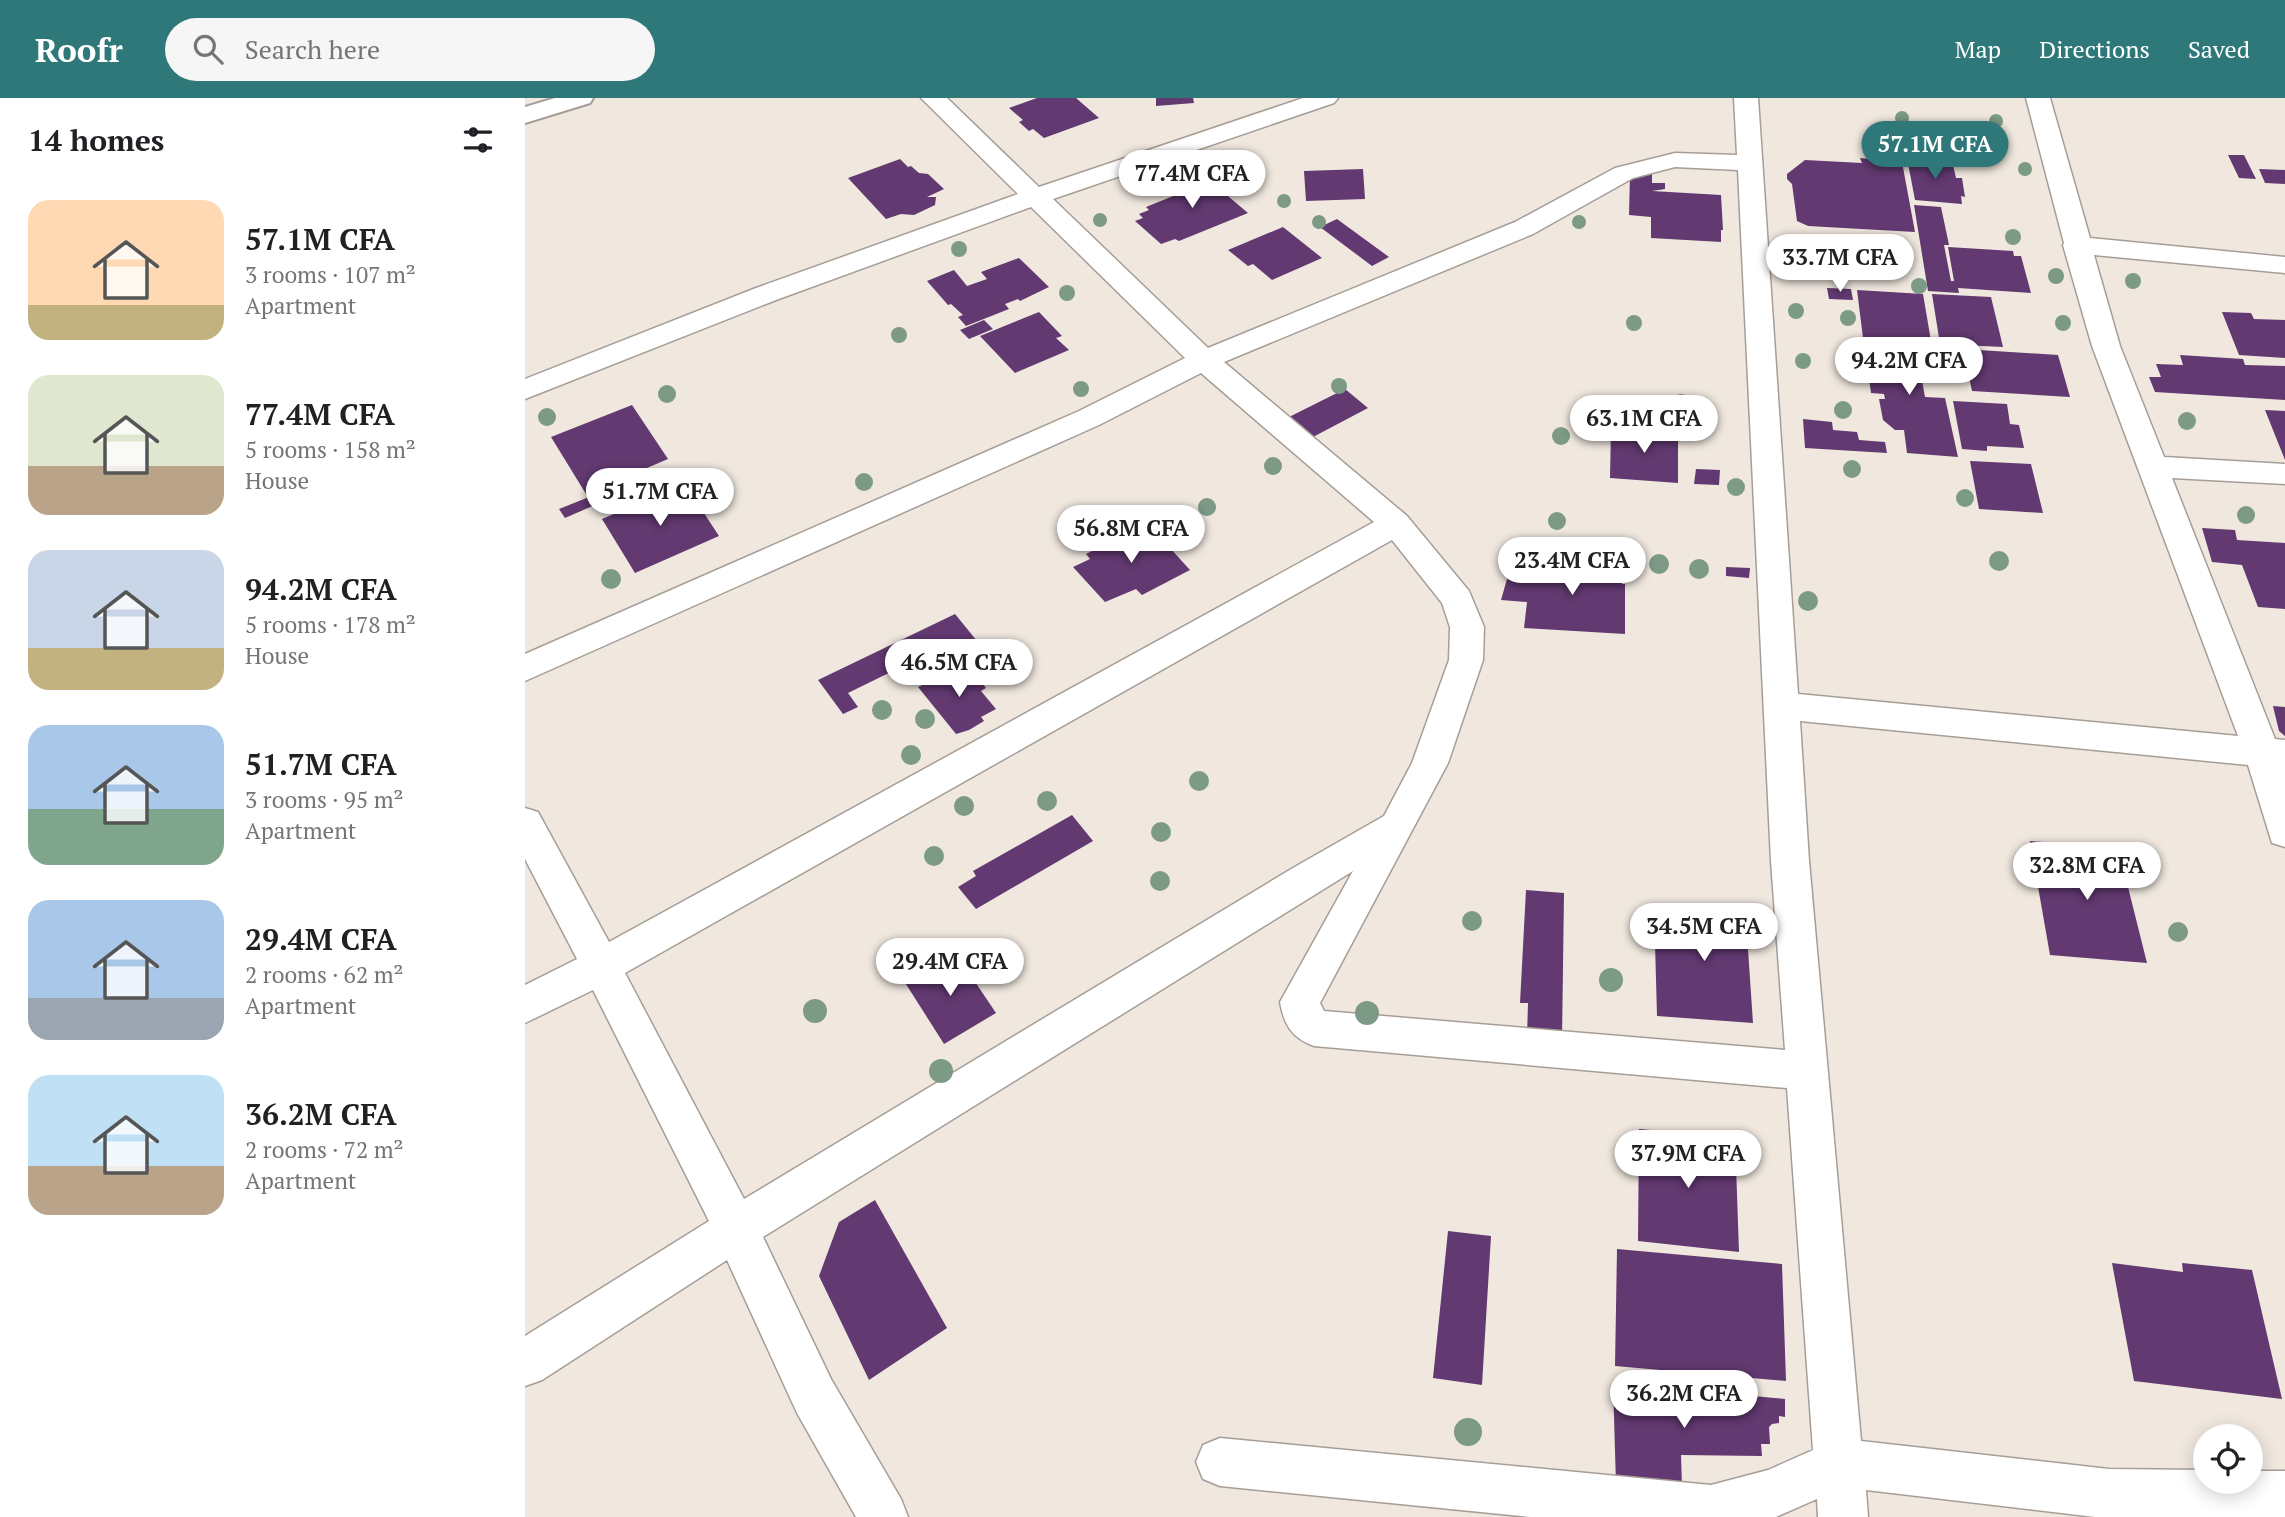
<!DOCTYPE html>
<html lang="en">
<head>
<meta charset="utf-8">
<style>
	:root { --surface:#fff; --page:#f6f6f6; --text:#202124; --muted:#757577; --accent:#2e787a }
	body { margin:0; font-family:"PT Serif",serif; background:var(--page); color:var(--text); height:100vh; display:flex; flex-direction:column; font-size:26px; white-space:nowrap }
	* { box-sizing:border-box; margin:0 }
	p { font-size:23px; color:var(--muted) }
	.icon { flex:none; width:38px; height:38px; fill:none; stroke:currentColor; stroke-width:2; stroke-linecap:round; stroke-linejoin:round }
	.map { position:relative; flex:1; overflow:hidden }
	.details { display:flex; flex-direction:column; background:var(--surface); width:525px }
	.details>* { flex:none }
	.tools { position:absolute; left:1668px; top:1326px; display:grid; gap:14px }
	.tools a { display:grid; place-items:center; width:70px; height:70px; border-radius:50%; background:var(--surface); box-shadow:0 4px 18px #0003; font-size:35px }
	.price { position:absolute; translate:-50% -60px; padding:0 16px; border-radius:24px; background:#fff; color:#222; font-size:23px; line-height:46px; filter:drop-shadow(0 2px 4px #0008) }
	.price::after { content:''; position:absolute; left:50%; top:42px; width:21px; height:16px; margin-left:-10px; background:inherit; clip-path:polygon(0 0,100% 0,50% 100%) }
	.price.selected { background:var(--accent); color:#fff }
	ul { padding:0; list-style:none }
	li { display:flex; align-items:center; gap:21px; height:175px; padding:0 28px }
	li span { display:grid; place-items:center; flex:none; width:196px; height:140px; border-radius:21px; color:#555 }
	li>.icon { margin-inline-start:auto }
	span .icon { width:84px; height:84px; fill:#fffc; stroke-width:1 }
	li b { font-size:30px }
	h2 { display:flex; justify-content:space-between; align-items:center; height:84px; padding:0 28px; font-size:30px }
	header { display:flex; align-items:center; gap:42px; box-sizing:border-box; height:98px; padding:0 35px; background:var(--accent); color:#fff }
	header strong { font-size:33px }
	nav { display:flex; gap:38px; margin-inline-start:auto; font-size:24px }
	.search { width:490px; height:63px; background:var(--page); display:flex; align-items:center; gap:18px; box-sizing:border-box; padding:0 24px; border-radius:38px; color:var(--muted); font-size:26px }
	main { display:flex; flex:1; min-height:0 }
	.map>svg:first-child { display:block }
	.building { fill:#623971 }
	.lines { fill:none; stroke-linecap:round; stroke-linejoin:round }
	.minor-casing { stroke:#a69e96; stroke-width:3 }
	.secondary-casing { stroke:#a69e96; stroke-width:4 }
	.minor { fill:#fff; fill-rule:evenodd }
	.secondary { fill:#fff; fill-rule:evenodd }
	.tree { fill:#7c9a86 }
</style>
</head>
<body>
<header>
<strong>Roofr</strong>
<div class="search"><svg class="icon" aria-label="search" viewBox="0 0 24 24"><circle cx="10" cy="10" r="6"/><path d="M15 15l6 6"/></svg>Search here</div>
<nav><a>Map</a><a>Directions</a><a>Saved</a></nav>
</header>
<main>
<section class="details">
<h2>14 homes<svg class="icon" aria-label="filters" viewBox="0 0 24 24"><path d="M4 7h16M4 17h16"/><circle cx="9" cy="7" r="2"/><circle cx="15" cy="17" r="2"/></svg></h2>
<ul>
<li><span style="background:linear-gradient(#ffd9b3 75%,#c2b280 0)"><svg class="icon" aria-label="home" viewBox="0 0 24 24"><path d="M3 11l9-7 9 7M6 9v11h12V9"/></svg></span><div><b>57.1M CFA</b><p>3 rooms · 107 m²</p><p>Apartment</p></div></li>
<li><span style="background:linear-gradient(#dfe7d0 65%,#b9a48a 0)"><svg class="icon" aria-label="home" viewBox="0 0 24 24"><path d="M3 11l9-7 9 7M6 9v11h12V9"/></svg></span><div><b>77.4M CFA</b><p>5 rooms · 158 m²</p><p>House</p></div></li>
<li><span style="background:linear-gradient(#c9d6e8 70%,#c2b280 0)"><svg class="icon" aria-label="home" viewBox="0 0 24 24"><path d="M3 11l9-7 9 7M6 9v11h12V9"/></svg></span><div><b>94.2M CFA</b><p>5 rooms · 178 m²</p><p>House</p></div></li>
<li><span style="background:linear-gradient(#a9c7e8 60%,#7fa58c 0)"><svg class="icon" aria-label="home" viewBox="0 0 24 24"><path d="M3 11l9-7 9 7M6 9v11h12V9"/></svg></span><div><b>51.7M CFA</b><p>3 rooms · 95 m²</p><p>Apartment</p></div></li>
<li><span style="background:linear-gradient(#a9c7e8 70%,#9aa5b1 0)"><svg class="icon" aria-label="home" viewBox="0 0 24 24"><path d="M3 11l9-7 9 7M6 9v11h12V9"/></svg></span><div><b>29.4M CFA</b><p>2 rooms · 62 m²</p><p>Apartment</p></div></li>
<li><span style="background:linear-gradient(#bfe0f5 65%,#b9a48a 0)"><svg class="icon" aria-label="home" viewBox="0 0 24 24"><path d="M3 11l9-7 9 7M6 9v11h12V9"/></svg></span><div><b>36.2M CFA</b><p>2 rooms · 72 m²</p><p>Apartment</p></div></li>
</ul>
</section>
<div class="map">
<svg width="1760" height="1419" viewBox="0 0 1760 1419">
	<rect width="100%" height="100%" fill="#f0e8df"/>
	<path class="building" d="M512,0H551L574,20L519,40L508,31L504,33L494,24L498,22L484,10Z
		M631,0H668L669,5L631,8Z
		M1376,26L1427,29L1434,57L1382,54Z
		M1703,57H1719L1731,81L1714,80Z
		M1335,60L1377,64L1390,134L1283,128L1272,123L1267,86L1262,81V76L1280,62L1337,65Z
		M1382,60L1427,63L1431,80H1437L1440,99L1436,98L1437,106L1390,102Z
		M375,61L383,69L386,68L394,75L403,76L419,91L402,99H411L410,107L389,117L376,116L361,121L323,80Z
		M838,71L840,101L781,103L779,73Z
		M1734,71L1760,72V86L1740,85Z
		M693,74L710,88L697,93L723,115L654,143L650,141L636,146L610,123L618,120L614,116L624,112L621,109L663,92L658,88Z
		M1105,76H1127V85H1140V91L1127,93L1196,97L1198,132H1196V144L1126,140V119L1104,117Z
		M1389,107L1416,109L1424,147H1419L1426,183H1429L1423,149L1488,153L1489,158H1496L1506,195L1433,190L1434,195L1403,193Z
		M812,121L864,159L847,168L795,129Z
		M758,129L797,160L747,182L728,166L723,168L703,152Z
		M494,160L524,189L495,203L493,201L480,206L484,211L441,228L433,219L438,217L426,206L423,207L402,183L429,172L442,188L462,181L456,174Z
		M1302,190L1326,191L1328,202L1304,201Z
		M1332,192L1398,196L1406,243L1338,240Z
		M1407,196L1466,199L1478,249L1415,246Z
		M514,214L537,238L531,240L544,252L490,275L455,238Z
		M1697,214L1726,215L1729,221L1760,222V260L1714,257Z
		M459,222L468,231L444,241L435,232Z
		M1339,242L1412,245L1414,255L1392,254L1400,299L1420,300L1433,359L1382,355L1379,332H1370L1358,322L1354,301H1360L1359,296L1346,295Z
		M1438,251L1533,257L1545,299L1447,293Z
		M1655,257L1718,261L1720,267L1760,268V302L1630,294L1624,279H1636L1631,266L1658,267Z
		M820,291L843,310L788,339L764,319Z
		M1428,303L1482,306L1485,326L1494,327L1499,350L1462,348V353L1437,351Z
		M107,307L143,361L61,396L26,339Z
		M1740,312L1760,313V362Z
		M1278,321L1307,324L1308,332L1332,334L1334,342L1360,344L1362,355L1280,350Z
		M1086,329L1153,332V385L1085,380Z
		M1445,363L1506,366L1518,415L1454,411Z
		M1171,371L1195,372L1194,387L1169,386Z
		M160,386L194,438L110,475L77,421Z
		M74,395L79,403L40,420L34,411Z
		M626,429L665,472L617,497L611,491L580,504L548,469L565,461L561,456L612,431L615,435Z
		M1677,430L1710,432L1712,442L1760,445V511L1733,509L1717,467L1687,464Z
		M1008,461L1097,467V486H1100V536L999,530L1002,504L976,502L982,481L1005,484Z
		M1201,469L1225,470L1224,480L1201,478Z
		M430,516L461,554L445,562L434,547L379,574L376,569L323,595L333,609L318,616L293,582Z
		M466,559L471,566L456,574L450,567Z
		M444,566L461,590L456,593L471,611L456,619L459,623L444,632L431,636L393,589Z
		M1748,608L1760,609V638L1754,633Z
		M547,717L568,743L451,811L433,789L451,778L448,773Z
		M1505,743L1593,749L1622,865L1525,857Z
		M1001,792L1039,795L1037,942L1002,939L1003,905H995Z
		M1221,806L1243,809V824L1221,822L1228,925L1132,918L1129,809L1221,814Z
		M430,854L471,915L419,946L379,883Z
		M1114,1031L1210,1039L1214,1154L1113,1143Z
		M350,1102L422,1230L344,1282L294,1178L314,1124Z
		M923,1133L966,1138L957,1287L908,1280Z
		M1092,1151L1257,1166L1261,1283L1090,1268Z
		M1587,1165L1658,1174L1657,1165L1727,1172L1757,1301L1609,1283Z
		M1088,1285L1260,1301V1319L1254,1318V1325L1247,1326L1244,1329L1245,1346H1236L1237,1358L1156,1357L1157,1390L1091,1387Z"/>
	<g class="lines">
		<defs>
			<path id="minor" d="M396,0H422L514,89L778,0H813L809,5L528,101L683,250L990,124L1090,70L1150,55L1212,57L1209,0H1233L1273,596L1713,638L1567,248L1538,147L1539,145L1501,0H1525L1565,140L1760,159V175L1569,157L1595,248L1639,359L1760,366V386L1647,380L1750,641L1760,642V749L1747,745L1723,667L1275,623L1284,763L1336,1343L1584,1371L1680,1372V1384H1726V1373H1760V1419H1570L1341,1392L1343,1419H1293L1292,1401L1251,1419H1005L695,1388L678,1381L671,1364L678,1347L695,1340L1186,1387L1243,1372L1288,1352L1262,990L789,948C767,940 759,927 755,904L828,773L238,1139L306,1281L376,1401L383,1419H331L272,1315L202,1162L17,1282L0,1288V1238L184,1123L68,892L0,925V887L52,861L0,761V710L13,714L84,844L849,424L676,275L574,327L0,583V556L554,313L660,260L506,109L251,202L0,301V281L231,190L493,96ZM1150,69L1213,72L1246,763L1260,952L799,913L795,905L923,665L958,562L959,529L944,493L882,418L699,264L1008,136L1108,80ZM867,442L917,505L925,529L924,562L887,665L859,718L768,770L219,1101L100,875Z"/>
			<path id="secondary" d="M30,0H68L65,5L0,25V9Z"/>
		</defs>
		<use href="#minor" class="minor-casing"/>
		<use href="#secondary" class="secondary-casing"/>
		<use href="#minor" class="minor"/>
		<use href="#secondary" class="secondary"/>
	</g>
	<g class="tree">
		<circle cx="1377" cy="20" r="7"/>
		<circle cx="1471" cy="23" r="7"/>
		<circle cx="1500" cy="71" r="7"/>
		<circle cx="759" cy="103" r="7"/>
		<circle cx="575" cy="122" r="7"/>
		<circle cx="794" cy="124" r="7"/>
		<circle cx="1054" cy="124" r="7"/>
		<circle cx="1488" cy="139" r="8"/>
		<circle cx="1269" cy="145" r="8"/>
		<circle cx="1328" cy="148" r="8"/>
		<circle cx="434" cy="151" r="8"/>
		<circle cx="1531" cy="178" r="8"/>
		<circle cx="1608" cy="183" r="8"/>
		<circle cx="1394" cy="188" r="8"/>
		<circle cx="542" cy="195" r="8"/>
		<circle cx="1271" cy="213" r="8"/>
		<circle cx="1323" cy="220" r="8"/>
		<circle cx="1109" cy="225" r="8"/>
		<circle cx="1538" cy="225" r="8"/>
		<circle cx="374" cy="237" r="8"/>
		<circle cx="1278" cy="263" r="8"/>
		<circle cx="1422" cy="276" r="8"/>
		<circle cx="814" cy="288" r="8"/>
		<circle cx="556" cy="291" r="8"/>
		<circle cx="142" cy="296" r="9"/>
		<circle cx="1156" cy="305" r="9"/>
		<circle cx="1318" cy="312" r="9"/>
		<circle cx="22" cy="319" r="9"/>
		<circle cx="1662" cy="323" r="9"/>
		<circle cx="1036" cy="338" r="9"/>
		<circle cx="748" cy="368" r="9"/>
		<circle cx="1327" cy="371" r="9"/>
		<circle cx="339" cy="384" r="9"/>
		<circle cx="1211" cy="389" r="9"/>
		<circle cx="1440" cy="400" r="9"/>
		<circle cx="682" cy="409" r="9"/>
		<circle cx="1721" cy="417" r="9"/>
		<circle cx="1032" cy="423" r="9"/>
		<circle cx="1474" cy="463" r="10"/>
		<circle cx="1134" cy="466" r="10"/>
		<circle cx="1174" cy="471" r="10"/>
		<circle cx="86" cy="481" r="10"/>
		<circle cx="1283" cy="503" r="10"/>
		<circle cx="394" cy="577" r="10"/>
		<circle cx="357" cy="612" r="10"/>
		<circle cx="400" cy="621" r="10"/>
		<circle cx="386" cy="657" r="10"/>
		<circle cx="674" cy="683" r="10"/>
		<circle cx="522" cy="703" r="10"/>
		<circle cx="439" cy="708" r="10"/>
		<circle cx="636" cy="734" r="10"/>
		<circle cx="409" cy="758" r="10"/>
		<circle cx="635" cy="783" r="10"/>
		<circle cx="947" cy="823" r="10"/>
		<circle cx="1653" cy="834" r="10"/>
		<circle cx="1086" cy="882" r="12"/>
		<circle cx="290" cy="913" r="12"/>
		<circle cx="842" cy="915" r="12"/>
		<circle cx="416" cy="973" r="12"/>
		<circle cx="943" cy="1334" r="14"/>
	</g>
</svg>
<div class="tools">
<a><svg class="icon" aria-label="locate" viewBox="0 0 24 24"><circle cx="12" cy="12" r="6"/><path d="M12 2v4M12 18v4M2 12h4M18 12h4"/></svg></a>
</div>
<b class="price selected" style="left:1410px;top:83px">57.1M CFA</b>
<b class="price" style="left:667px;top:112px">77.4M CFA</b>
<b class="price" style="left:1315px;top:196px">33.7M CFA</b>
<b class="price" style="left:1384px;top:299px">94.2M CFA</b>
<b class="price" style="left:1119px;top:357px">63.1M CFA</b>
<b class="price" style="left:135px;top:430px">51.7M CFA</b>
<b class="price" style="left:606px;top:467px">56.8M CFA</b>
<b class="price" style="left:1047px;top:499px">23.4M CFA</b>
<b class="price" style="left:434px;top:601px">46.5M CFA</b>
<b class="price" style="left:1562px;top:804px">32.8M CFA</b>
<b class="price" style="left:1179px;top:865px">34.5M CFA</b>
<b class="price" style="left:425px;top:900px">29.4M CFA</b>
<b class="price" style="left:1163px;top:1092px">37.9M CFA</b>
<b class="price" style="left:1159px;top:1332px">36.2M CFA</b>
</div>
</main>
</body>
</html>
